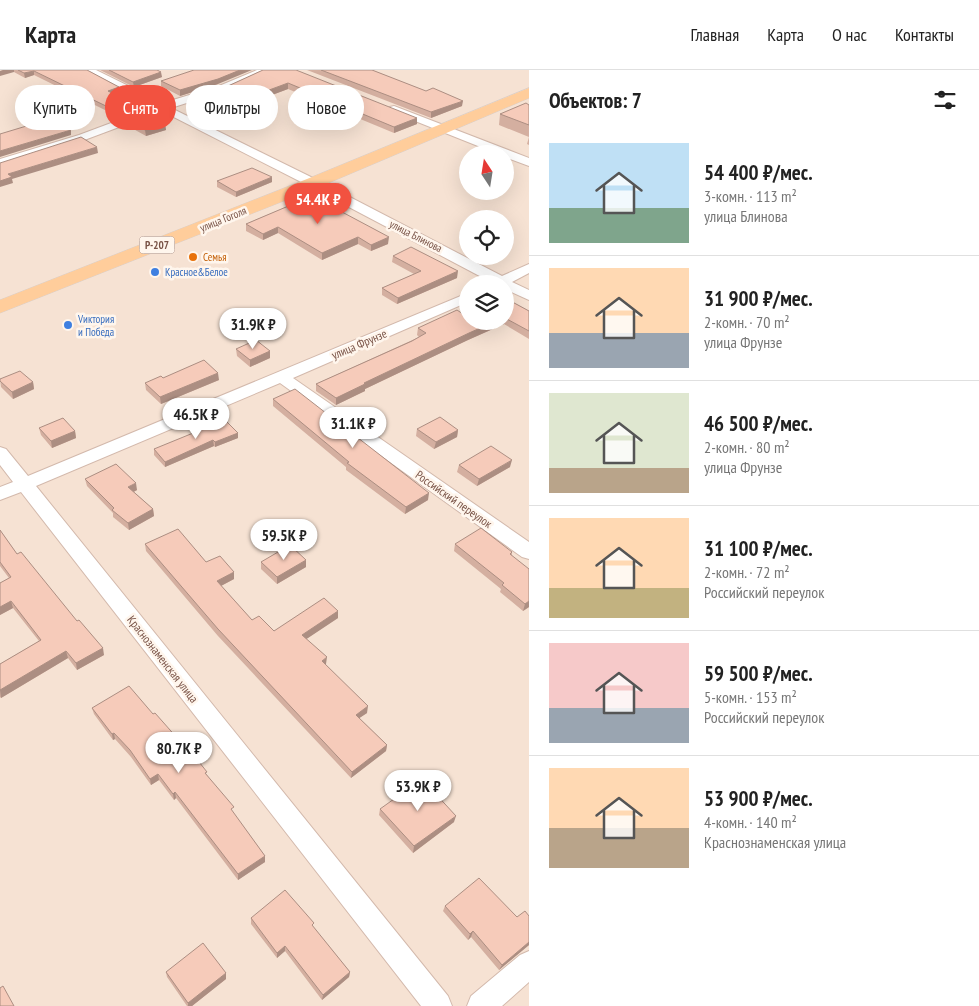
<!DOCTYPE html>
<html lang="ru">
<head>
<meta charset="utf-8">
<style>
	:root { --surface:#fff; --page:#f2f2f2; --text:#222; --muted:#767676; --line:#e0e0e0; --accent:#f25240 }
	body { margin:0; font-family:"PT Sans Narrow",sans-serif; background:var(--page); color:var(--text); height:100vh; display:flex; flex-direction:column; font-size:19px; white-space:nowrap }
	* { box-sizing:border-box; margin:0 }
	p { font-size:16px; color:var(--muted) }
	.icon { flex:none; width:28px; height:28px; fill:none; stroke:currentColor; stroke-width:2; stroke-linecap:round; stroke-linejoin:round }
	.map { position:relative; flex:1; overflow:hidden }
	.drawer { display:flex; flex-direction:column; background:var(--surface); width:450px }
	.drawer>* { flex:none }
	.hud { position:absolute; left:15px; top:15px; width:439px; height:45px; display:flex; gap:10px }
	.needle { width:32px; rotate:348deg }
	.fabs { position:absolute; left:459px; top:75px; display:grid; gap:10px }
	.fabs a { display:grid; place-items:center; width:55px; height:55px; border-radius:50%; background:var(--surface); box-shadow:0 5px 20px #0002; font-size:25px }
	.price { position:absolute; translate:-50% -42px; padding:0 11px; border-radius:18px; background:#fff; color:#222; font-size:16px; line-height:32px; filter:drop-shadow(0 1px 2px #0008) }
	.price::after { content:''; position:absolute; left:50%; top:30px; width:15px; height:11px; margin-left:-8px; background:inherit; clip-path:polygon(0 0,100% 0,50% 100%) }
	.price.active { background:var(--accent); color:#fff }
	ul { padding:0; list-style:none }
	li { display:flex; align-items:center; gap:15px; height:125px; padding:0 20px }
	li+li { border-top:1px solid var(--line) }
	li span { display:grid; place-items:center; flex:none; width:140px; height:100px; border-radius:0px; color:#555 }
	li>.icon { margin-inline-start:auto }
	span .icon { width:60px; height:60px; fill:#fffc; stroke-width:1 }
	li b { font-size:21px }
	h2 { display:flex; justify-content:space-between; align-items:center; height:60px; padding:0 20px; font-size:21px }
	.pill { padding:0 18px; border-radius:22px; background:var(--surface); box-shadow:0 5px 20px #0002; font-size:18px; line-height:45px }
	.pill.active { background:var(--accent); color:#fff }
	header { display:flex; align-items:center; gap:30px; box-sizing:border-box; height:70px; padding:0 25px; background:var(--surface); border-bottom:1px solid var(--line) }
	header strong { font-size:24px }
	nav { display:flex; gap:28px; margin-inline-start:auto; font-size:18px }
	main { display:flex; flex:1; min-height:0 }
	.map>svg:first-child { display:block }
	.residential { fill:#f6e2d3; fill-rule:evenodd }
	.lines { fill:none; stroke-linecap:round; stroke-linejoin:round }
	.minor-casing { stroke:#d3b9ac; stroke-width:2 }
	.primary-casing { stroke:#d9cfcb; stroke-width:1 }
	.minor { fill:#fff; fill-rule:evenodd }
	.primary { fill:#ffcd9b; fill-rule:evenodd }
	.wall { fill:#d4afa0 }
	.shaded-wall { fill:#ac8e82 }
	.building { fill:#f6cbba; stroke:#ac8e82 }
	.food-dot { fill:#e8710a; stroke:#fff6ed; stroke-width:2 }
	.shop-dot { fill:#3f7fe0; stroke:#fff6ed; stroke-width:2 }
	.labels { text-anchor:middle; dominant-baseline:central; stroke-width:5; stroke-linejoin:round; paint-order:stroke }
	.far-street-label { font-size:11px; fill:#795347; stroke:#fff6ed }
	.shield { fill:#fff6ed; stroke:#a18479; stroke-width:1 }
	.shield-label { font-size:11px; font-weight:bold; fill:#795347 }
	.far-food-label { font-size:11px; fill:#c56008; stroke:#fff6ed; text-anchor:start }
	.far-shop-label { font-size:11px; fill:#366cbe; stroke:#fff6ed; text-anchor:start }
	.street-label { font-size:12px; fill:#795347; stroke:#fff6ed }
</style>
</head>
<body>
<header>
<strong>Карта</strong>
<nav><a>Главная</a><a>Карта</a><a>О нас</a><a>Контакты</a></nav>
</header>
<main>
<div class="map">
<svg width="529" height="936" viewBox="0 0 529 936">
	<rect width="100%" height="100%" fill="#fef1e5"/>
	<path class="residential" d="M0,0H529V936H0ZM468,84H505V121H468ZM468,149H505V186H468ZM468,214H505V251H468Z"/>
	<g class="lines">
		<defs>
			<path id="minor" d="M83,0H96L163,33L219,16L257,0H270L227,20L171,38L317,110L502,206L529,194V203L512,212L529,220V230L505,219V214H490L491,212L309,116L162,41L87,69L0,97V89L79,65L154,37Z
				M394,36L529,88V96L505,87V84H498L390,41L389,39L390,37Z
				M468,223V232L293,308L529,472V489L522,487L280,313L36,416L448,926L452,936H421L21,422L0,430V417L13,412L0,395V377L6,379L28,406Z
				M529,881V912L502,936H467L471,926L520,885Z"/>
			<path id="primary" d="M529,18V28L319,117L0,243V230L307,109Z"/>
		</defs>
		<use href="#minor" class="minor-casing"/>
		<use href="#primary" class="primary-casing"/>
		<use href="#minor" class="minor"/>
		<use href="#primary" class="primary"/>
	</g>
	<path class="wall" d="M0,0H87L119,17L120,21L113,24L138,41L116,49L109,46V42L34,5L25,8L14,2Z
		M100,0H157L162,7L134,17Z
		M263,0L417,54L394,63L288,19L218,45L194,33V27L228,16Z
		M307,0H372L462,36L431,48Z
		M161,11L218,14L180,26L161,16Z
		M529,35V75L527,74L529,67L499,55L500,44Z
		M127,50L165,54L166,60L146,66L128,56Z
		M217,111L272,112L236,127L217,117Z
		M312,126L388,174L371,181L358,174L322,190L278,163L263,170L246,161V154Z
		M393,186L457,208L397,234L382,225V218L414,204L392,192Z
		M505,228L529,241V269L504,254L468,270L365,319V321L336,335L316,321V314L419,267L417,265L418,258L468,251H505Z
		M236,279L270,281V288L250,297L237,286Z
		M163,308L219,310L161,334L146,320L145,313Z
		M0,309L33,312L34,319L13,329L1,317Z
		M273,329L428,430L405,444L346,400V397L273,336Z
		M39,358L75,361L76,368L52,378L41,365Z
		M417,359L458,360L457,367L434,379L416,366Z
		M238,363V368L215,377L214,376L165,397L154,385V379Z
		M459,395L510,397L477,416L457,402Z
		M85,409L137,420L134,422L153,439L154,446L129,460L113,447V443L87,416Z
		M0,460L17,484L104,585L77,600L68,588L1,628L0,627V594L39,571L13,538L0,545V513L9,508L0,496Z
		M145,474L206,492L234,509L221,516L252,550L274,561L338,541V548L306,569L325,595L367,643L359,648L387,675L386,681L351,708L218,566L146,481Z
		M455,474L512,482V485L529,537L523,541L500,522L501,519L454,481Z
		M261,492L306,497L277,514L261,499Z
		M92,638L153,644L178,669L194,682L195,687L207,705L234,744L265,786V792L238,810L176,728L174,730L159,710L151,715L131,687L115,669L113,670L94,644Z
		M380,739L454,752L413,783L379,745Z
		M445,836L517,847L529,846V875L499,900L471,867L468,870L443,841Z
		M251,848L314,858L350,902L349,907L322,930L285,881L277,888L251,854Z
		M166,902L226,909L192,936H187L167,907Z"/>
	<path class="shaded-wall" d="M3,0H14V2L0,6V1Z
		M240,0H252L218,14L180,26V20Z
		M34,1V5L25,8L24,3Z
		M161,2L162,7L134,17L133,12Z
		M288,13V19L218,45V39Z
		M119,17L120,21L108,25V21Z
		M463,31L462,36L431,48V42Z
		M137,36L138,41L116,49L115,44Z
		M417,48V54L394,63V57Z
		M165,54L166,60L146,66L145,60Z
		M71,60V65L0,87V81Z
		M97,77L98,83L12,109L13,113L0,117V111L8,104Z
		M272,107V112L236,127V122Z
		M278,157V163L263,170V164Z
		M358,167V174L322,190V183Z
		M389,167L388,174L371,181V175Z
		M458,201L457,208L397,234L398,228Z
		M496,251H505L504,254L468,270L365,319V321L336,335V328L364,313L469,263Z
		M270,281V288L250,297V290Z
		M218,303L219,310L161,334L160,327Z
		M33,312L34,319L13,329L12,322Z
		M458,360L457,367L434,379L436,372Z
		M75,361L76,368L52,378L51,371Z
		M238,363V368L215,377V372Z
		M213,370L214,376L165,397V392Z
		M512,390L510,397L477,416L479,409Z
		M136,413L137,420L129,424L128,417Z
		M429,423L428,430L405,444L406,437Z
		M153,439L154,446L129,460L128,453Z
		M306,490V497L277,514V507Z
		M234,502V509L217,518V511Z
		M11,531L13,538L0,545V537Z
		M529,531V537L523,541L525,534Z
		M338,541V548L302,572V565Z
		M103,578L104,585L77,600L76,593Z
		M66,581L68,588L1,628L0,620Z
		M327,587L326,594L321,598L322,591Z
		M368,636L367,643L355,651L356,645Z
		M114,663L115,669L113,670L112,664Z
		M387,675L386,681L351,708L352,702Z
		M158,704L159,710L151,715L150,709Z
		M175,722L176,728L174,730L173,724Z
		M456,746L454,752L413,783L414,776Z
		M265,786V792L238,810V804Z
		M473,861L471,867L468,870L470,864Z
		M529,872V875L499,900L502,895Z
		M285,876V881L277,888V883Z
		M350,902L349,907L322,930L323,925Z
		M226,903V909L192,936H188V933Z"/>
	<path class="building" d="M18,0H87L119,17L108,21L137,36L115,44L109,41L110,38L34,1L24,3Z
		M109,0H157L161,2L133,12Z
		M194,0H240L218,9L180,20L161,11Z
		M263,0H296L417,48L394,57L288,13L218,39L194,27L228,16Z
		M321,0H372L426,21L433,18L463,31L431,42Z
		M526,33L529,35V55L500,44Z
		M145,43L165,54L145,60L127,50Z
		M53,48L71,60L0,81V64Z
		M81,67L97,77L8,104L12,107L0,111V93Z
		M252,98L272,107L236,122L217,111Z
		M312,126L389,167L371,175L358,167L322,183L278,157L263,164L246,154Z
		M411,177L458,201L398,228L382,218L421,201L393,186Z
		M505,228L529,241V261L505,248Z
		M457,240L466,246L468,245V251H496L469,263L364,313L365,314L336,328L316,314L412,271L426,263L418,258Z
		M256,270L270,281L250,290L236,279Z
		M204,290L218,303L160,327L145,313L161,306L163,308Z
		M20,301L33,312L12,322L0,311V309Z
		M295,319L429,423L406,437L347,393L349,392L273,329Z
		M440,347L458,360L436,372L417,359Z
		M63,348L75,361L51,371L39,358Z
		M225,350L238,363L215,372L213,370L165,392L154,379Z
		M491,376L512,390L479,409L459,395Z
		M116,394L136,413L128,417L153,439L128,453L112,440L114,438L85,409Z
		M481,458L512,482L510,484L529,499V531L525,534L502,515L504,513L455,474Z
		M178,459L206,492L220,486L234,502L217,511L252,550L259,546L274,561L324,528L338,541L302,565L327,587L322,591L368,636L356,645L387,675L352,702L218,559L145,474Z
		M0,460L17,484L21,482L77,551L79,550L103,578L76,593L66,581L0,620V594L41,570L11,531L0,537V513L11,507L0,492Z
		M290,475L306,490L277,507L261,492Z
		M129,616L153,644L155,643L178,669L182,666L194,682L192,683L207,702L205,703L234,737L231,739L265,786L238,804L175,722L173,724L158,704L150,709L130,680L114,663L112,664L92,638Z
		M422,709L456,746L414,776L380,739Z
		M479,808L517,847L525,841L529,846V872L502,895L473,861L470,864L445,836Z
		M285,820L314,853L312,855L350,902L323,925L285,876L277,883L251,848Z
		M203,873L226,903L188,933L166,902Z
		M3,916L14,936H0V918Z"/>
	<circle class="food-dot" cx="193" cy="187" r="5"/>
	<g class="shop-dot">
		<circle cx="155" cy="202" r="5"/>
		<circle cx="68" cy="255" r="5"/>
	</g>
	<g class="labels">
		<g class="far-street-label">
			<text transform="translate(223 149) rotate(-22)">улица Гоголя</text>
			<text transform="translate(416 166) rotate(27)">улица Блинова</text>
		</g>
		<rect class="shield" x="139.5" y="166.5" width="35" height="17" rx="4"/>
		<g class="shield-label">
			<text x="157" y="175">Р-207</text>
		</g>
		<g class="far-food-label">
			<text x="203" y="187">Семья</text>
		</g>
		<g class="far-shop-label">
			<text x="165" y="202">Красное&amp;Белое</text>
			<text x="78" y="249">Vиктория<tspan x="78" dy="13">и Победа</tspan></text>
		</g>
		<g class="street-label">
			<text transform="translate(359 274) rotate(-23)">улица Фрунзе</text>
			<text transform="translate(454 429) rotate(35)">Российский переулок</text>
			<text transform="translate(163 589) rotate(52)">Краснознаменская улица</text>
		</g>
	</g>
</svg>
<div class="fabs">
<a><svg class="needle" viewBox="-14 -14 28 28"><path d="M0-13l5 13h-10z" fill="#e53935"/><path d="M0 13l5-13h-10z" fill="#767676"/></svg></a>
<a><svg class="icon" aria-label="locate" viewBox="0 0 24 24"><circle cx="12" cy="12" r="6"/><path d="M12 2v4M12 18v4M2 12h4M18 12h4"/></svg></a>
<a><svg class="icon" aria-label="layers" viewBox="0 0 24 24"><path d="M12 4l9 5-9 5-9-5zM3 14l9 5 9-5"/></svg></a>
</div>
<b class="price active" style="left:318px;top:155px">54.4K ₽</b>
<b class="price" style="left:253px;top:280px">31.9K ₽</b>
<b class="price" style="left:196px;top:370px">46.5K ₽</b>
<b class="price" style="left:353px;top:379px">31.1K ₽</b>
<b class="price" style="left:284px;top:491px">59.5K ₽</b>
<b class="price" style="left:179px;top:704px">80.7K ₽</b>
<b class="price" style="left:418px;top:742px">53.9K ₽</b>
<div class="hud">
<a class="pill">Купить</a>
<a class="pill active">Снять</a>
<a class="pill">Фильтры</a>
<a class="pill">Новое</a>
</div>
</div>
<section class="drawer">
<h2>Объектов: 7<svg class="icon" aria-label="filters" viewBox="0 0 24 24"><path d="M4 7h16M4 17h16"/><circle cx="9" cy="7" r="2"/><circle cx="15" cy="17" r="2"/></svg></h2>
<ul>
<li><span style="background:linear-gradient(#bfe0f5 65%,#7fa58c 0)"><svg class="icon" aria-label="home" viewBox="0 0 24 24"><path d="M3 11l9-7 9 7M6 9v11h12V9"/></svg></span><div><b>54 400 ₽/мес.</b><p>3-комн. · 113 m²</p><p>улица Блинова</p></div></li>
<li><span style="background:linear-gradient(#ffd9b3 65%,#9aa5b1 0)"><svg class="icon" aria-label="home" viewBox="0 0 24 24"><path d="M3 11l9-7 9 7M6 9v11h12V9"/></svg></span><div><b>31 900 ₽/мес.</b><p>2-комн. · 70 m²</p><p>улица Фрунзе</p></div></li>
<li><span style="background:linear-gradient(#dfe7d0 75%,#b9a48a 0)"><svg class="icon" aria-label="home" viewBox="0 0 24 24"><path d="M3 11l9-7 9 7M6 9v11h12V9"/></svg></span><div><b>46 500 ₽/мес.</b><p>2-комн. · 80 m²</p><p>улица Фрунзе</p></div></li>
<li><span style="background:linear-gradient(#ffd9b3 70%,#c2b280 0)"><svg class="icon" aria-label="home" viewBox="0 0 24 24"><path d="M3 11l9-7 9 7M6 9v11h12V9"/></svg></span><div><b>31 100 ₽/мес.</b><p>2-комн. · 72 m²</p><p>Российский переулок</p></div></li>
<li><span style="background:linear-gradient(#f6c9c9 65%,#9aa5b1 0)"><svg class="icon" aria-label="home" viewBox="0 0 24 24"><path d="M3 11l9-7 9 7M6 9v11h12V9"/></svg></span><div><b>59 500 ₽/мес.</b><p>5-комн. · 153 m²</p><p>Российский переулок</p></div></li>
<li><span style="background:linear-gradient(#ffd9b3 60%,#b9a48a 0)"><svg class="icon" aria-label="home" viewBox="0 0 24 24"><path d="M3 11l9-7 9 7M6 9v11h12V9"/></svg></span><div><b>53 900 ₽/мес.</b><p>4-комн. · 140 m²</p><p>Краснознаменская улица</p></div></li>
</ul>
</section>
</main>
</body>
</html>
